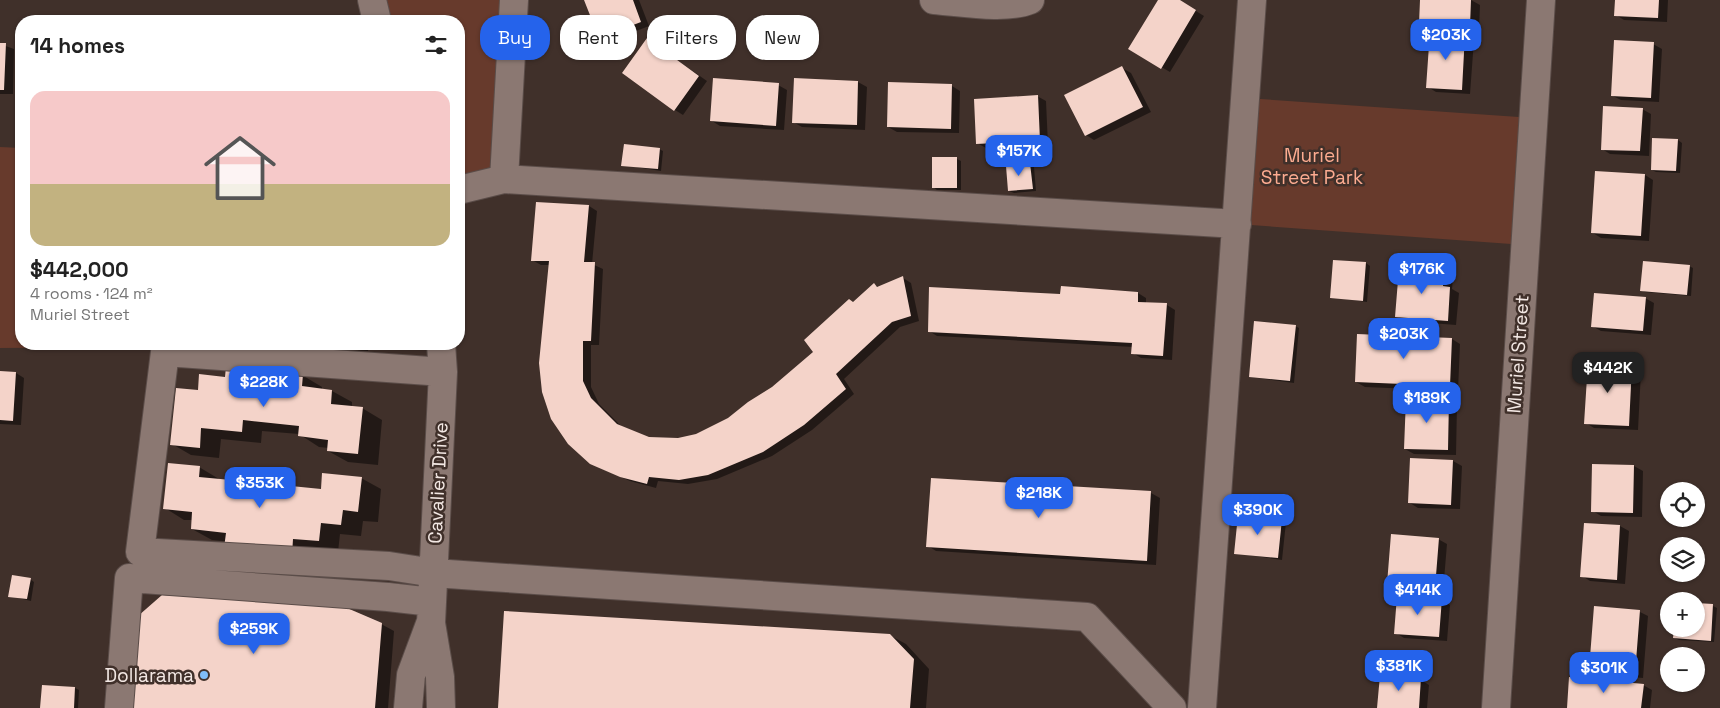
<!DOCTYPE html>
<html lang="en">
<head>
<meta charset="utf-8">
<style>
	:root { --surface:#fff; --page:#f2f2f2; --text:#222; --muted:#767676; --line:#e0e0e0; --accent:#2563eb }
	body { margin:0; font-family:"Space Grotesk",sans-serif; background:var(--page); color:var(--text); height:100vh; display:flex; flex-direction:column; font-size:19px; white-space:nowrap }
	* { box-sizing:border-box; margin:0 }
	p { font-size:16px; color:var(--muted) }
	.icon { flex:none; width:28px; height:28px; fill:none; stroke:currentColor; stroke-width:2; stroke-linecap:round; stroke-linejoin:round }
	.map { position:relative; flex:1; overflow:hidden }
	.panel { position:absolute; left:15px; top:15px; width:450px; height:335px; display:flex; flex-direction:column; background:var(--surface); border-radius:20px; box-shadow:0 1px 4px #0004 }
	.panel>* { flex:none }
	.top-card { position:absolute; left:480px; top:15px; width:475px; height:45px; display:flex; gap:10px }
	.fabs { position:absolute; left:1660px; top:482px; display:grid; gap:10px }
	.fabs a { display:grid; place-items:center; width:45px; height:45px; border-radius:50%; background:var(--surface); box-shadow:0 1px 4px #0004; font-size:25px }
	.price { position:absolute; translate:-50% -42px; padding:0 11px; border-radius:10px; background:var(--accent); color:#fff; font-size:16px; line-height:32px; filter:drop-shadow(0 1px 2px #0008) }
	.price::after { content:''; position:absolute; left:50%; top:30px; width:15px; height:11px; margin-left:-8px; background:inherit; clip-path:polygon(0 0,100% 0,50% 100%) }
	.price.on { background:#222; color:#fff }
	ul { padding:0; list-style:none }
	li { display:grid; align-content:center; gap:10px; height:265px; padding:0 15px }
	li+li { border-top:1px solid var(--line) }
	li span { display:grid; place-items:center; height:155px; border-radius:15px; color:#555 }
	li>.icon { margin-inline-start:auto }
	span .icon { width:90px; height:90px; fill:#fffc; stroke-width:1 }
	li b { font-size:21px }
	h2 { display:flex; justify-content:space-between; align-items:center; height:60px; padding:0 15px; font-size:21px }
	.tag { padding:0 18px; border-radius:20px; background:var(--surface); box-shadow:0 1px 4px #0004; font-size:18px; line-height:45px }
	.tag.on { background:var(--accent); color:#fff }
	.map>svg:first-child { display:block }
	.green { fill:#673a2c }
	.shadow { fill:#0007 }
	.building { fill:#f4d3c9 }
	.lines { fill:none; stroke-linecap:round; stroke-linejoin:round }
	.minor-casing { stroke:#5b4d49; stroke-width:30 }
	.minor { stroke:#8b7872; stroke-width:28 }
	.poi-dot { fill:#7fbdfa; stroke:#40302a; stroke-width:2 }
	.labels { text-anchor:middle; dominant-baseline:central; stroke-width:5; stroke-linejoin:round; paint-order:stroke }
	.park-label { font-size:19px; fill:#fcab90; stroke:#40302a }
	.street-label { font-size:19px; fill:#f3e8e4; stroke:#40302a }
	.poi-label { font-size:19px; fill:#f3e8e4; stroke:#40302a; text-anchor:end }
</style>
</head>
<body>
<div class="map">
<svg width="1720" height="708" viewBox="0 0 1720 708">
	<rect width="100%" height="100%" fill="#40302a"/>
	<path class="green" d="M372,0H514L504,179L459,190V21H377Z
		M1245,98L1534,118L1525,245L1237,224Z
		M0,147L21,148V344H130L129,347L0,348Z"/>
	<path class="shadow" d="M585,0H639L649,26L608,42L600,37Z
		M1159,0H1178L1204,16L1170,72L1130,49Z
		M1422,0H1471L1480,5L1479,30L1429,28L1420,23Z
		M1616,0H1668L1667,22L1624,20L1616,15Z
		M1431,32L1465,35L1474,40L1470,94L1436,92L1428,87Z
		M648,40L707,81L683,115L675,110Z
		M0,44L14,49L13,94H0Z
		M19,44H21V96L17,94Z
		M1653,44L1662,49L1659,102L1621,100L1613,96Z
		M1122,68L1131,73L1151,112L1094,140L1086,135Z
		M795,79L858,82L867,87L865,130L802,127L793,122Z
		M778,85L787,90L784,130L720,126L712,121Z
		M952,86L960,91L959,133L897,132L888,127Z
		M1037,96L1046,101L1048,145L986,148L977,143Z
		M1642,109L1651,114L1649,156L1610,154L1602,149Z
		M1678,140L1682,143L1680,173L1656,172L1652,170Z
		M659,149L663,151L661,171L623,165Z
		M957,159L961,161V190H937L933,187Z
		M1030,165L1034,167L1036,191L1014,193L1009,191Z
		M1645,175L1653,180L1649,241L1601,238L1593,233Z
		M589,206L597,211L592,264L603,269L599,345H591V387L599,404L622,427L649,438L678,439L696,435L729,419L773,388L815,352L854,303L874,285L879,288L903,278L911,283L919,321L900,327L844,379L854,394L812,430L772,456L717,479L688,484L658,481L656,488L630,481L600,468L550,265H541L532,260Z
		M1366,263L1370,266L1367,302L1331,297Z
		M1689,266L1693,268L1691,296L1645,292L1641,290Z
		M1400,269L1444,273L1453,278L1452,289L1459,293L1456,325L1405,321L1397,316Z
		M1138,293L1146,298V304L1167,305L1175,310L1172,360L1141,358L1133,353V347L937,336L929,331L1061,295Z
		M1645,298L1654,303L1651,335L1601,331L1592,326Z
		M1295,326L1299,328L1294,383L1251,377Z
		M1452,339L1460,344L1458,391L1365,387L1356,382Z
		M267,344H369L368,351Z
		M1589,363L1632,366L1641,371L1638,430L1594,428L1586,423Z
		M0,372L16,373L24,378L21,425L0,424Z
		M302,375L322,387V390L332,391L352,402V407L362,408L382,420L378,465L348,462L328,451L329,448L319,447L299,434L262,431L261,443L221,439L219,458L191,455L172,444L199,392L226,379Z
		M1449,400L1457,405L1456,455L1414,454L1405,449Z
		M1411,459L1453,461L1462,466L1460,509L1418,508L1410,503Z
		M1593,466H1634L1643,471L1642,517L1601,516L1593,511Z
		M199,467L219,479L231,481L251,493L250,496L291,500L361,478L381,489L378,522L363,521L361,536L340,534L338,552L212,540L192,529L193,520H184L165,508Z
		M932,479L1151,493L1160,498L1156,565L936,551L928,546Z
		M1282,520L1286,522L1282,560L1236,553Z
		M1585,524L1620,526L1629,531L1625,584L1590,581L1582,576Z
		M1438,539L1447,544L1443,592L1397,588L1388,583Z
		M30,579L34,582L31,601L10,596Z
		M1441,600L1450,605L1447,641L1404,638L1396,633Z
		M1713,606L1717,608L1714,642L1679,640L1675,638V629H1696Z
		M1640,612L1648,616L1643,678L1599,674L1590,669Z
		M381,624L394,631L388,708H133Z
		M889,635L906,644L929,669L926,708H499Z
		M1421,680L1429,685L1427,708H1378Z
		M1643,685L1652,690L1650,708H1568Z
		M75,688L79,690L78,708H44Z"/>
	<path class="building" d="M584,0H633L641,22L599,38Z
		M1158,0H1180L1196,10L1161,69L1128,49Z
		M1420,0H1471L1470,26L1419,24Z
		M1615,0H1659L1658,18L1614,16Z
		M1430,31L1465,34L1462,90L1426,88Z
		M647,38L699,76L674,111L622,73Z
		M1614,40L1654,42L1651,98L1611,96Z
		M0,43H6L4,90H0Z
		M18,43H21V95H16Z
		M1122,66L1143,107L1085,136L1064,95Z
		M713,78L779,83L776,126L710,121Z
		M794,78L858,81L857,125L792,123Z
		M888,82L952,84L951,129L887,127Z
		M1038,95L1040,141L976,144L974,99Z
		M1603,106L1643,108L1640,151L1601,150Z
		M1652,138L1678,139L1676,171L1651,170Z
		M624,144L660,148L658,169L621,166Z
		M932,157H957V188H932Z
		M1030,163L1033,189L1008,191L1006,166Z
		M1595,171L1645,174L1641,236L1591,233Z
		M536,202L589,205L584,262H595L591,341H583V381L591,398L617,424L649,437L678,438L696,434L728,418L748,402L772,387L813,352L804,340L849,299L853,302L874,283L877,287L903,276L911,316L892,322L836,374L846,389L804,425L763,452L708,475L679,480L649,477L647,484L620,477L590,464L568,444L551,419L542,392L539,363L549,261H531Z
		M1333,260L1366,262L1363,301L1330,298Z
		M1643,261L1690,265L1687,295L1640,291Z
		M1399,268L1444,271L1443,286L1450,287L1448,321L1395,317Z
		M1061,286L1138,292V302L1167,303L1163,356L1131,354L1132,343L928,332L929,287L1060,294Z
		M1594,293L1646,297L1643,331L1591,327Z
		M1254,321L1296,325L1290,381L1249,377Z
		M1357,334L1452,338L1450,386L1355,382Z
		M1588,362L1632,365L1629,426L1584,424Z
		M226,367L303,374L302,386L332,390L331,404L363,407L358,454L327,451L328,440L298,436L299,426L243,420L242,432L201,428L200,448L170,445L176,388L198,390L199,374L225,377Z
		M0,371L16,372L13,421L0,420Z
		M1406,398L1449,399L1448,450L1404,449Z
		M1410,458L1453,460L1451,505L1408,503Z
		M168,463L200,466L199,477L231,480L230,492L290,498L291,486L321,489L322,473L362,477L358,512L343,510L341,525L321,523L319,541L293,539L292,555L224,548L226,533L191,529L192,512L163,509Z
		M1592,464L1634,465L1633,513L1591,512Z
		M931,478L1151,491L1147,561L926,547Z
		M1238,515L1282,519L1278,558L1234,554Z
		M1584,523L1620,525L1617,580L1580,577Z
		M1391,534L1439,538L1435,588L1387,584Z
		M12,575L31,578L27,599L8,597Z
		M162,595L340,605L382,623L375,708H132L138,616Z
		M1397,596L1442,598L1439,637L1394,634Z
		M1696,603L1713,604L1711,641L1673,638L1674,629H1696Z
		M1594,606L1640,610L1635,674L1589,670Z
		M504,611L890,634L914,659L910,708H498Z
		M1380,675L1421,678L1419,708H1377Z
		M1569,677L1644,684L1641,708H1567Z
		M42,685L75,687L74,708H40Z"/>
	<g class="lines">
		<defs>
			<path id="minor" d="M372,0L377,21
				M934,0C961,2 1006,10 1030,0
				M504,179L1237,224
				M459,190L504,179L514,0
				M166,344L140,552L389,566L434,573L491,577L1087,617L1172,708
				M165,352L443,372
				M119,708L129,578L388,597L432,602
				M408,708L411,675L430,624
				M441,708L440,677L431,623L443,372L441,344
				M1202,708L1252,0
				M1496,708L1541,0"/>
		</defs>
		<use href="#minor" class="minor-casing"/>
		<use href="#minor" class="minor"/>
	</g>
	<circle class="poi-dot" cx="204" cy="675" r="5"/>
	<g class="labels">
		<g class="park-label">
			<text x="1312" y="155">Muriel<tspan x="1312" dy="22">Street Park</tspan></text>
		</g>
		<g class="street-label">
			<text transform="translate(1518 354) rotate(-86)">Muriel Street</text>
			<text transform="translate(438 483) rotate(-87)">Cavalier Drive</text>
		</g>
		<g class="poi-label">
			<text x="194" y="675">Dollarama</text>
		</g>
	</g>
</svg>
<div class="fabs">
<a><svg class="icon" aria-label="locate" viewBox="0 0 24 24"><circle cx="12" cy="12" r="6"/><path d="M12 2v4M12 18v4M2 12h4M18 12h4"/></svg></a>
<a><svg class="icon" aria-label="layers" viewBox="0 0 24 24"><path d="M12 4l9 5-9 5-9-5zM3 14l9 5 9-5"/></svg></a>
<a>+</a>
<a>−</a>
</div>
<b class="price" style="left:1446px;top:61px">$203K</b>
<b class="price" style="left:1019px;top:177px">$157K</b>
<b class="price" style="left:1422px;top:295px">$176K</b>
<b class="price" style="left:1404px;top:360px">$203K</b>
<b class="price on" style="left:1608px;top:394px">$442K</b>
<b class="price" style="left:264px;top:408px">$228K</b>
<b class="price" style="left:1427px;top:424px">$189K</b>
<b class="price" style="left:260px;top:509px">$353K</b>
<b class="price" style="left:1039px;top:519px">$218K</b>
<b class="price" style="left:1258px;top:536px">$390K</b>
<b class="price" style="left:1418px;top:616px">$414K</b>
<b class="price" style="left:254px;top:655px">$259K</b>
<b class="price" style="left:1399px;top:692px">$381K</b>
<b class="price" style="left:1604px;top:694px">$301K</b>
<div class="top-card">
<a class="tag on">Buy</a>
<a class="tag">Rent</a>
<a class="tag">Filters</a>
<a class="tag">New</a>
</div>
<section class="panel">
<h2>14 homes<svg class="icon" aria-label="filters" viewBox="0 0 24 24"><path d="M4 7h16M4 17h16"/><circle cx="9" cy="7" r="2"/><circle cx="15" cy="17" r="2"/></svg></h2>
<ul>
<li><span style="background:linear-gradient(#f6c9c9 60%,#c2b280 0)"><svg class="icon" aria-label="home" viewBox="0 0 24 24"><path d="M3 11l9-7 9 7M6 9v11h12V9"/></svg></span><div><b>$442,000</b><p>4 rooms · 124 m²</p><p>Muriel Street</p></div></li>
</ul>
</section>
</div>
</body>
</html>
